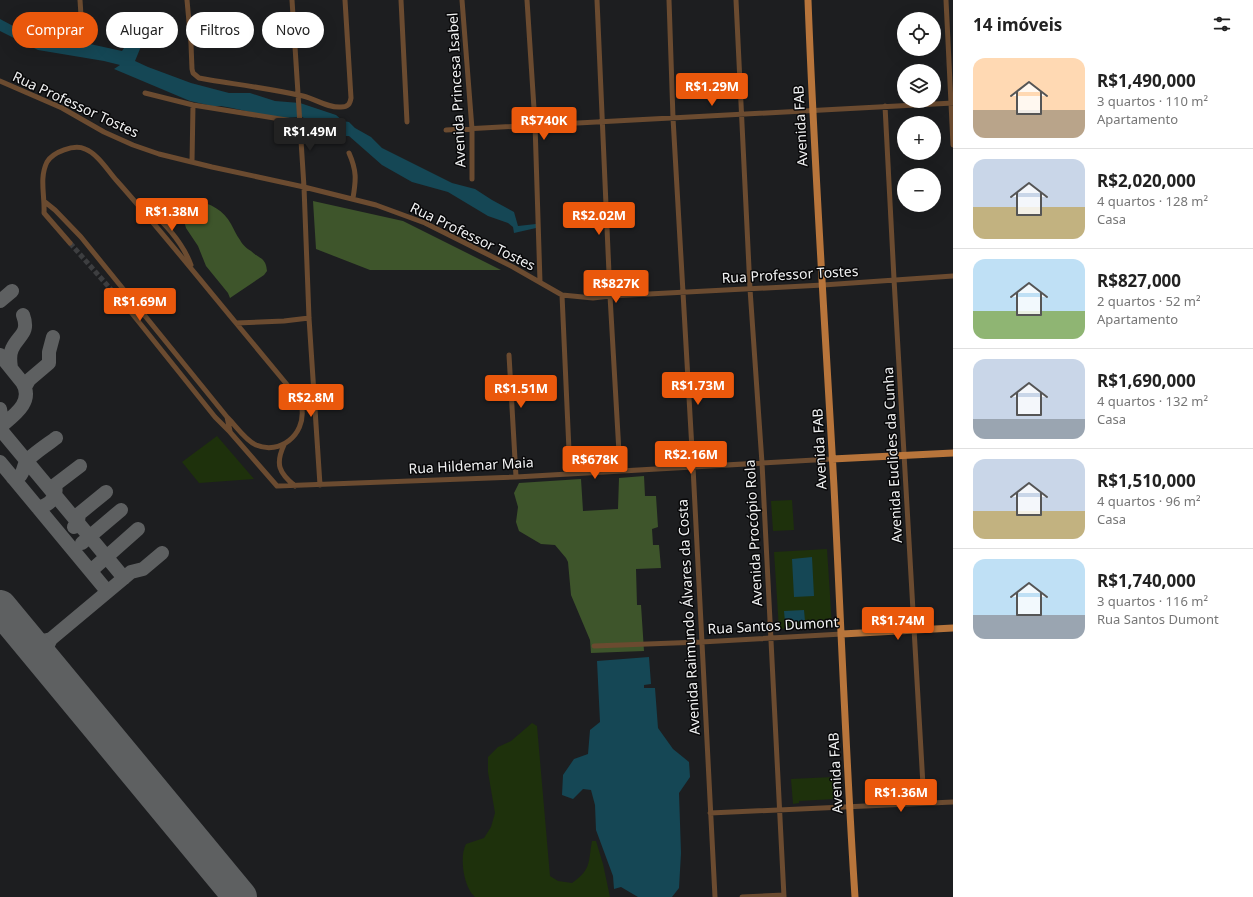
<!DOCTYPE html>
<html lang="pt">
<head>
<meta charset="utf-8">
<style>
	:root { --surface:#fff; --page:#f2f2f2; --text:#222; --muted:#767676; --line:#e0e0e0; --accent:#ea580c }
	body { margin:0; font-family:"Noto Sans",sans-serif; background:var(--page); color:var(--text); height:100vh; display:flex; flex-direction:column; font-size:15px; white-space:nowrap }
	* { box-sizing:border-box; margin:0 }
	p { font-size:13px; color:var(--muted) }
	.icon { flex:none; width:22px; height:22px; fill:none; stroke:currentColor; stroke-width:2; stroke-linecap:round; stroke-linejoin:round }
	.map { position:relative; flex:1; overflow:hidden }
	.drawer { display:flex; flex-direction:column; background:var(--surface); width:300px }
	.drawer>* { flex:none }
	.hud { position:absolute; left:12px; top:12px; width:380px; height:36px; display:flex; gap:8px }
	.buttons { position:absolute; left:897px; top:12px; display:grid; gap:8px }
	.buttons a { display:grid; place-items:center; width:44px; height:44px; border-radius:50%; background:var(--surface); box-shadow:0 4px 16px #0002; font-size:20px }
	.price { position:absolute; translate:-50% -34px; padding:0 9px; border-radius:4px; background:var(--accent); color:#fff; font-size:13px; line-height:26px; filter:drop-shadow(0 1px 2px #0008) }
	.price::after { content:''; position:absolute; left:50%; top:24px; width:12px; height:9px; margin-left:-6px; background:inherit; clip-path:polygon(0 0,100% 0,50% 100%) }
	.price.selected { background:#222; color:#fff }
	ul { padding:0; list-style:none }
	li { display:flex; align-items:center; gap:12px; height:100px; padding:0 20px }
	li+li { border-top:1px solid var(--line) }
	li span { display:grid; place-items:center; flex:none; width:112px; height:80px; border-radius:12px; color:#555 }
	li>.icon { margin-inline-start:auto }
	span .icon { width:48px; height:48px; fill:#fffc; stroke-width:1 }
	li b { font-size:17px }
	h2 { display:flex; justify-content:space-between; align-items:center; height:48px; padding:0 20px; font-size:17px }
	.tag { padding:0 14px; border-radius:18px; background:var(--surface); box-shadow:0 4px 16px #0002; font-size:14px; line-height:36px }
	.tag.selected { background:var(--accent); color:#fff }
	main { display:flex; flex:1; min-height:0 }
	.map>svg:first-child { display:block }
	.green { fill:#1e310c }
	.forest { fill:#3e552b }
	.water { fill:#154755 }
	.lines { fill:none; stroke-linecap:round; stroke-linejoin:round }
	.taxiway { stroke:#5e6061; stroke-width:14 }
	.runway { stroke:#5e6061; stroke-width:34 }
	.minor-tunnel { stroke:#3d3e40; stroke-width:5; stroke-dasharray:5 2.5; stroke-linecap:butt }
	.minor { stroke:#6b4b30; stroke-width:5 }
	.major { stroke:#b8753b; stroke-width:7 }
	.labels { text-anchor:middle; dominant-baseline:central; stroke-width:3; stroke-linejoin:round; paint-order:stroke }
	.street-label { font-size:14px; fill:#f0f1f2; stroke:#080809 }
</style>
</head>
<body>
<main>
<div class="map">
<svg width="953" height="897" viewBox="0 0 953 897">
	<rect width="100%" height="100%" fill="#1d1e20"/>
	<path class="green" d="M217,436L254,479L199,483L182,462Z
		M792,500L794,530L773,531L771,501Z
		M827,549L832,626L779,629L774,552Z
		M532,723L537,726L550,876L558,881L572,883C592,869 588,862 592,841H596L603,864L610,897H475C473,895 470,892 469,889C463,878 460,855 466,844L484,838L491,827L495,813L488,772V757L498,747L511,741Z
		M833,777L834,799L799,801V803L793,804L791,779Z"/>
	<path class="forest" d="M313,201L403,221L501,270H370L316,249Z
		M196,202C210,202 224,211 231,224C234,229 236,235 240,240C242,244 247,249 251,251C259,259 266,257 267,271L264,275L230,298L228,293L206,266L198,246L186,228L182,214L183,207L189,203Z
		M644,476L645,496H656L658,527L652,529L653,545H659L661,568L636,569L637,605H641L644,651L591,653L590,640L571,595L568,562L566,558L555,545L541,544L519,531L516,522L518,507L514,493L519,483L581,479L583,511L618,509L619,478Z"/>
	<path class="water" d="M0,19L30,35L47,38L82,39L90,44L122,51L131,38L140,35L142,44L135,61L148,67L191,83L229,93H250L275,101L300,103L336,115L343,121L349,122L355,128L371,137L382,148L452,183L475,189L492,200L514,212L518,226L536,224V228L514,233L513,227L508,223L488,216L448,192L412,182L382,165L349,136H340L332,131L326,132L319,128L314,123L302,117L278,118L232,108L221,106H212L190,101L114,69L120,65L104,61L38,50L0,31Z
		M812,557L814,596L794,597L792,559Z
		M804,610L805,621L785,622L784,611Z
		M649,657L651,684L644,685V688H655L658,728L673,749L689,762L690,777L679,793L681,853L679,888L672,897H638L621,887L614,889L613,876L596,830L595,805L591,790L583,789L573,799L562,795L563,775L574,759L588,754L590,730L600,722L597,661Z"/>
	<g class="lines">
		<path class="taxiway" d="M0,301L12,291
			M0,355L22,382C35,402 13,416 0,427
			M11,368C10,361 9,355 12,349C18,335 30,334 23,315
			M25,387L29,380L49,363V352L53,337
			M0,409L2,421L0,427
			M0,429L124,578
			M0,462L107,591
			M13,478C24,478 22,469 26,462C31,455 48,444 56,438
			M38,508C49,505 58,498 55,485L80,466
			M74,527L78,521L79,514L106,492
			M82,543L121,510
			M93,574L94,568L138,529
			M24,636C33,643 40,642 51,639
			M50,668C45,657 45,649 51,639L124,578L131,572L143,569L162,553
			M239,896L240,897"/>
		<path class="runway" d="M0,607L240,897"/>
		<path class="minor-tunnel" d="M70,243L130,311"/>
		<path class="minor" d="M80,0L82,31
			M187,0L191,44L192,69L193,73L199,78L210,80C241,85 272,89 303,96C316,99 327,108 341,107C348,107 350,104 351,98L345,0
			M292,0L304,187L309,318L320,485
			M401,0L407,122
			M462,0L472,129V179
			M527,0L535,124L540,282
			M597,0L610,296L620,470
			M669,0L673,118L693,467L715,897
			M736,0L750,289L762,463L784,897
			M946,0L953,145
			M0,81L62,108L104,132L133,145L159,154L212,167L304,187L376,205L425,223L513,267L562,295L593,298L610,296L823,285L953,276
			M145,93L193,105L299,122
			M885,106L894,279L924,803
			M446,130L953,103
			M349,153C357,171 356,180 353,198
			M192,162L193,105
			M45,202L55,210L81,237L227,417L230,431
			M141,208C161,214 184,246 191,265
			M70,243L44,213C45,196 39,178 47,162C53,152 74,144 85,149C98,154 108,171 117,181C158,227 196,275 236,323L284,321L309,318
			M562,295L570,473
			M130,311L215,417L230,432L277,486L516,477L832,459
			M509,355L516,477
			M228,418C236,426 245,440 256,445C280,455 305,435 302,409C301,403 297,398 294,393L236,323
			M284,445C275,464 279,473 295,486
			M594,646L701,642L842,634
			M710,813L953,802
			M742,897L784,895"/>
		<path class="major" d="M808,0C814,162 825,325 834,487C841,624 846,760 855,897
			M832,459L953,453
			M842,634L953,628"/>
	</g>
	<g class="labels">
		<g class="street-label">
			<text transform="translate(456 90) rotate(-93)">Avenida Princesa Isabel</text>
			<text transform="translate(76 104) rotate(25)">Rua Professor Tostes</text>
			<text transform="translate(800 126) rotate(-93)">Avenida FAB</text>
			<text transform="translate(473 236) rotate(26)">Rua Professor Tostes</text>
			<text transform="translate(790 274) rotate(-3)">Rua Professor Tostes</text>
			<text transform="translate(819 449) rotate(-93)">Avenida FAB</text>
			<text transform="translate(892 455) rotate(-93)">Avenida Euclides da Cunha</text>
			<text transform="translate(471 465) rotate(-3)">Rua Hildemar Maia</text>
			<text transform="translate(753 533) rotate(-93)">Avenida Procópio Rola</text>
			<text transform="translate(688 617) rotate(-93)">Avenida Raimundo Álvares da Costa</text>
			<text transform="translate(773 625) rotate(-3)">Rua Santos Dumont</text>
			<text transform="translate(835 773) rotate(-93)">Avenida FAB</text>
		</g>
	</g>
</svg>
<div class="buttons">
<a><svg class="icon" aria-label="locate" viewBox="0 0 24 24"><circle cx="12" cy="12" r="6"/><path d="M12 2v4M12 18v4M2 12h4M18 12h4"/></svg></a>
<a><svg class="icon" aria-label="layers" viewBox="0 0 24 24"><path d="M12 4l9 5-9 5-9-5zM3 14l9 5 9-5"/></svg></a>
<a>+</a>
<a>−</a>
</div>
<b class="price" style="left:712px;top:107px">R$1.29M</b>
<b class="price" style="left:544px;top:141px">R$740K</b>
<b class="price selected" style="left:310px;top:152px">R$1.49M</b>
<b class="price" style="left:172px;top:232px">R$1.38M</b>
<b class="price" style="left:599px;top:236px">R$2.02M</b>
<b class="price" style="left:616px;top:304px">R$827K</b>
<b class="price" style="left:140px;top:322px">R$1.69M</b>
<b class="price" style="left:698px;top:406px">R$1.73M</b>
<b class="price" style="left:521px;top:409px">R$1.51M</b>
<b class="price" style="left:311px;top:418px">R$2.8M</b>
<b class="price" style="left:691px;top:475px">R$2.16M</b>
<b class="price" style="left:595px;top:480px">R$678K</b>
<b class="price" style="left:898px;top:641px">R$1.74M</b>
<b class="price" style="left:901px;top:813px">R$1.36M</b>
<div class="hud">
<a class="tag selected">Comprar</a>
<a class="tag">Alugar</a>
<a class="tag">Filtros</a>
<a class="tag">Novo</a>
</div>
</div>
<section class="drawer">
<h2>14 imóveis<svg class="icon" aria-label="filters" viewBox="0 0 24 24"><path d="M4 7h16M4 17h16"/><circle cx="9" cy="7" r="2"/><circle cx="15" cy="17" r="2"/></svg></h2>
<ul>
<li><span style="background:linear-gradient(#ffd9b3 65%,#b9a48a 0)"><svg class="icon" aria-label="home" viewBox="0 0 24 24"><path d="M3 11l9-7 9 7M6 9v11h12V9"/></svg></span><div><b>R$1,490,000</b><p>3 quartos · 110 m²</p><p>Apartamento</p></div></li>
<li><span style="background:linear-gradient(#c9d6e8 60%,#c2b280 0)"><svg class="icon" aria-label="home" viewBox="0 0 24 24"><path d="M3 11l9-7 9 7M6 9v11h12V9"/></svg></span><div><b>R$2,020,000</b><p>4 quartos · 128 m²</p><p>Casa</p></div></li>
<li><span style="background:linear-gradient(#bfe0f5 65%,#8fb573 0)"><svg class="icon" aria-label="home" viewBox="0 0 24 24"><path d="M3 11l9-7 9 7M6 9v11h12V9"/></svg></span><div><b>R$827,000</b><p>2 quartos · 52 m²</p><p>Apartamento</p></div></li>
<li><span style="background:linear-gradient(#c9d6e8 75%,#9aa5b1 0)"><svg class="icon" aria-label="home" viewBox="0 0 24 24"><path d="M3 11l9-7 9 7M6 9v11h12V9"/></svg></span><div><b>R$1,690,000</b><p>4 quartos · 132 m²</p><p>Casa</p></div></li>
<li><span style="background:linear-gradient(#c9d6e8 65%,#c2b280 0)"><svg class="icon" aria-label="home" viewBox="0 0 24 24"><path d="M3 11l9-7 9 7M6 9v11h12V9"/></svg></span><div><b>R$1,510,000</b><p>4 quartos · 96 m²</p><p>Casa</p></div></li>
<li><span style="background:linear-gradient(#bfe0f5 70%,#9aa5b1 0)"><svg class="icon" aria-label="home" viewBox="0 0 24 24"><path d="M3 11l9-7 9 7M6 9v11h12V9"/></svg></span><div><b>R$1,740,000</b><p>3 quartos · 116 m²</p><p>Rua Santos Dumont</p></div></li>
</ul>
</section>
</main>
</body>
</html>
